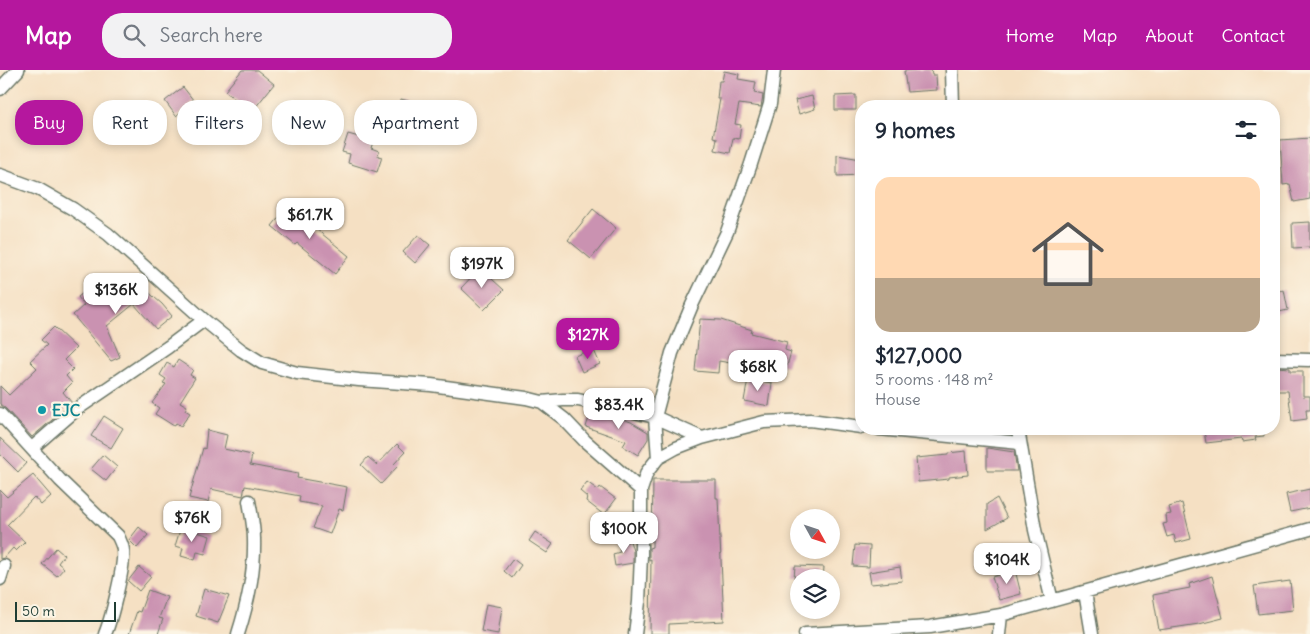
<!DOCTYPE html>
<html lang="en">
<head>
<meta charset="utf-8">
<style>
	:root { --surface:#fff; --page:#f2f2f3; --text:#1f2937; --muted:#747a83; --line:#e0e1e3; --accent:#b5179e }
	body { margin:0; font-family:Delius,sans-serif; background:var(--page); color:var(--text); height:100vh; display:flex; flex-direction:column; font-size:19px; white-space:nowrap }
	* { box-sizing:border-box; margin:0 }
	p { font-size:16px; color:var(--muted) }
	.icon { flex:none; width:28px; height:28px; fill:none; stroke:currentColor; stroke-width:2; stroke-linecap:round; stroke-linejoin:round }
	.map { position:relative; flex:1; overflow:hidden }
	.panel { position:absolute; left:855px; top:30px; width:425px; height:335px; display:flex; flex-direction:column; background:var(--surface); border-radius:20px; box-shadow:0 2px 8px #0003 }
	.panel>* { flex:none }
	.hud { position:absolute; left:15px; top:30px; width:475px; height:45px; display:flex; gap:10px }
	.needle { width:32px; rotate:130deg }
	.buttons { position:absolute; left:790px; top:439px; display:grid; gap:10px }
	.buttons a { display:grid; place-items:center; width:50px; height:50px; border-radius:50%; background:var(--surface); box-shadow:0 2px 8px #0003; font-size:25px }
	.scale { position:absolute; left:15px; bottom:12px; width:101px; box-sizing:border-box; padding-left:5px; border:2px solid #1f3d34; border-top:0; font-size:14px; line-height:18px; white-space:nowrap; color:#1f3d34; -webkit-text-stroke:4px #fcf5e5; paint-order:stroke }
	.price { position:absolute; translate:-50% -42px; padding:0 11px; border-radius:10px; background:#fff; color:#222; font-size:16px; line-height:32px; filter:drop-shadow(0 1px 2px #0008) }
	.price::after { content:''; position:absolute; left:50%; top:30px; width:15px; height:11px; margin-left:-8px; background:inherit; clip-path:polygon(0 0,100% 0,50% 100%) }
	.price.active { background:var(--accent); color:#fff }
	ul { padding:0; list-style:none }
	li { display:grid; align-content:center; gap:10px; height:265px; padding:0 20px }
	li+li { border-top:1px solid var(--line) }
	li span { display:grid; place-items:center; height:155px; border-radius:15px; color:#555 }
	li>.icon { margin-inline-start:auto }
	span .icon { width:90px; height:90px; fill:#fffc; stroke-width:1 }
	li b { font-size:21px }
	h2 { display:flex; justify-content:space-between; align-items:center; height:60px; padding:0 20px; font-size:21px }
	.pill { padding:0 18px; border-radius:20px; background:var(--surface); box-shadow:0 2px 8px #0003; font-size:18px; line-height:45px }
	.pill.active { background:var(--accent); color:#fff }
	header { display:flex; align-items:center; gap:30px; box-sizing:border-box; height:70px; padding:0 25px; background:var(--accent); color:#fff }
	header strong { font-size:24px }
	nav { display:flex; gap:28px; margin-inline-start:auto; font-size:18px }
	.search { width:350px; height:45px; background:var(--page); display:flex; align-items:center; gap:12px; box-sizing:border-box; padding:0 18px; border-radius:20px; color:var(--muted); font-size:19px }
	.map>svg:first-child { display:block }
	.building { fill:#ca92b1 }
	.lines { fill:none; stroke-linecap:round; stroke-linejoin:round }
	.minor-casing { stroke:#6a7666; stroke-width:15 }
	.minor { stroke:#fff; stroke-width:12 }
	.culture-dot { fill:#0f9aa8; stroke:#fcf5e5; stroke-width:2 }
	.labels { text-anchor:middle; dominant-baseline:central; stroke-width:4.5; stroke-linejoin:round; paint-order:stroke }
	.culture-label { font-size:16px; font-weight:bold; fill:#0d838f; stroke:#fcf5e5; text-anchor:start }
</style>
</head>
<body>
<header>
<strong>Map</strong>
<div class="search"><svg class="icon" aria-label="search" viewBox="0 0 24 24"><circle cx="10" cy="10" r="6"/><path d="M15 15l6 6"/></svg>Search here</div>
<nav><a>Home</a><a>Map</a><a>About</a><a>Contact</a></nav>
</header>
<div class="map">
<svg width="1310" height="564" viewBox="0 0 1310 564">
	<rect width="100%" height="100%" fill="#fcf5e5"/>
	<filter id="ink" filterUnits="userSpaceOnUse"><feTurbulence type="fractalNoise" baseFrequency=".02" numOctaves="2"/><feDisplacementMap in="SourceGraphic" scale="10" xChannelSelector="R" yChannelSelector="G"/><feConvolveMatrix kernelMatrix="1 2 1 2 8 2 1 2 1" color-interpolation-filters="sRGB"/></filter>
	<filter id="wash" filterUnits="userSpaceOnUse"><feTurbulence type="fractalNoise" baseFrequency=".0096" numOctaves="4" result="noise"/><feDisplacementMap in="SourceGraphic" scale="20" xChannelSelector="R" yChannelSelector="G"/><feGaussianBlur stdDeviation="1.12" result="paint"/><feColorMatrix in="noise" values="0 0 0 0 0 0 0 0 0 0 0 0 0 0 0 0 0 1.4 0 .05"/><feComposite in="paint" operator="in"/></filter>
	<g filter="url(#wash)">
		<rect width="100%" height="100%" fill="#f5e0c3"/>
		<g id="blocks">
			<path class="building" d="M242,0H257L274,14L251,43L225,21Z
				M913,0H931L932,5H936L937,20L907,22L904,1Z
				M724,1L739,4L738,9L756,12L754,23L763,25L761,37L739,34L735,54L741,55L739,69L733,68L730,83L715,80L717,68L713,67L720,29H717L719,11H722Z
				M183,17L194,31L176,46L165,31Z
				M856,25V40H835V26Z
				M812,26L815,39L799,44L795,30Z
				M401,29L415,33L413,40H415L410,60L383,52L388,34L398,37Z
				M361,62L375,66L371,78L379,81L378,86L382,87L377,102L348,93L350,84L342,82L348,64L359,67Z
				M1310,68V129L1294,132L1290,114L1283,115L1280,70Z
				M837,85L861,89V105L837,106Z
				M288,136L349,186L335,204L297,173L295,175L272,156Z
				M593,139L616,158L591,189L568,170Z
				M1310,152V177L1293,178L1292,153Z
				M418,165L430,175L415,193L403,182Z
				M480,198L504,220L484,240L461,218Z
				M138,213L162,234L172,246L156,259L134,234L107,256L120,287L111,291L73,245L84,235L78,227L94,214L109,232L114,228L119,235Z
				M1284,220L1288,240L1274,243V222Z
				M700,249L721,250L752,260L751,263L787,272L785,280L791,282L787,296L744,286L742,295L719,291L718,303L695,301Z
				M54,257L76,278L64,290L73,299L66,306L72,313L63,322L72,333L32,367L6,339L0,334V316L9,325L37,298L30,291L47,275L41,270Z
				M593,278L600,294L582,302L575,286Z
				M178,290L193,300L190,305L195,308L180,332L187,336L185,340L190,343L181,356L176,353L174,356L155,344L159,338L152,333L166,314L163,313L166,309L160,305L167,293L174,297Z
				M1276,297L1290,298V301H1303V326H1310V340H1306L1307,349L1292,351L1288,321H1275Z
				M748,309L772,313L769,336L744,331Z
				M591,341L617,347L631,352L648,362V369L638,385L623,376L626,371L586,357Z
				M104,346L123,358L111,378L91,366Z
				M1222,359H1264V366L1255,367L1256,370L1242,372L1241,369L1206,373L1204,361Z
				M207,360L227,365L224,379L252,385L250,395L298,404L297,408L347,417L343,440L339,439L330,464L313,458L322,436L299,432L300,426L245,416L243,426L211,419L208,432L189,428L203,378L205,379Z
				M0,368L26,393L18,402L0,384Z
				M397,374L405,382L394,394L397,397L381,414L361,395L368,387L377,395Z
				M987,378L1014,382L1017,401H987Z
				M966,381L968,405L949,407V409L918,412L916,388L948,385V383Z
				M103,385L117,397L106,411L91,399Z
				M33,405L51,426L41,435L34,427L7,455L25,472L16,481L13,478L4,488L0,489V420L7,427Z
				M653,410H716V428H718L724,551L669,554V564H650L651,489L649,490V478L652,477Z
				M587,412L598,420L600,417L616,429L604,445L586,431L587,427L580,421Z
				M1310,419V438L1290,442L1286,424Z
				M997,428L1007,448L987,459V434Z
				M1182,433L1191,469L1176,473L1174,465L1167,467L1163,454L1167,453L1166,445L1171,444L1169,437Z
				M139,457L148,465L137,478L129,470Z
				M181,457L210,466L205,484L197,482L195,490L181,486L183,478L175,476Z
				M535,462L553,474L547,483L529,471Z
				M630,471L633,481V493L615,496L613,484L620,482L619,473Z
				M855,475L870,476L869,497L853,496Z
				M56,478L64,485L58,493L64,498L57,506L42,494Z
				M513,489L521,495L512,508L504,501Z
				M795,496L824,497L823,508H794Z
				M139,497L151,507L139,521L128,511Z
				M900,497L902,511L871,514L869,502Z
				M1015,500L1021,524L999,530L992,507Z
				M1212,506L1223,548L1199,554L1159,560L1153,525L1190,518L1189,514Z
				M1290,511L1293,540L1258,544L1254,516Z
				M204,519L229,526L218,553L196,546Z
				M148,520L167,527L159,548L163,549L158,564H129L137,541L140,542Z
				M486,534L502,537L498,564L481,561Z"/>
		</g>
	</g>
	<g filter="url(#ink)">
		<use href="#blocks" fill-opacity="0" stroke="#6a7666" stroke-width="1"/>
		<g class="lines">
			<defs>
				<path id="minor" d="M952,0L953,36
					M0,19L18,0
					M0,105L38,119L73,139L108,164L204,250L241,280L262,293L297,303L359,310L431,315L526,328L542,332L564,349L585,371L641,420
					M1274,289L1310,290
					M542,332L563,330H578L625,340L655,347L702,368
					M0,344L60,410L118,466C120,471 123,476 123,481C125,495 111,550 105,564
					M879,359L1020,373
					M1018,359L1035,460L1052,531
					M32,378L77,339L168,277L204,250
					M658,388L655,347L672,283L692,235L727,162L751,94L770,34L774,0
					M0,509L4,496
					M1085,522L1092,564
					M238,564C248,533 255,501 254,469C254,456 251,443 249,431
					M635,564L639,532L641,485V420L647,402L658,388L676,378L702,368L764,352L810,350L861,357
					M805,564L930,557L1001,545L1310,459
					M999,564L1001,545"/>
			</defs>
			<use href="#minor" class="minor-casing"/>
			<use href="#minor" class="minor"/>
		</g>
	</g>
	<circle class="culture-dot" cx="42" cy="340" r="5"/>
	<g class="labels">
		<g class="culture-label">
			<text x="52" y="340">EJC</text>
		</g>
	</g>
</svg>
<div class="buttons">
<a><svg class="needle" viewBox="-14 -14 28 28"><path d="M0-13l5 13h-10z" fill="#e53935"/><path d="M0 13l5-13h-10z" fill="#747a83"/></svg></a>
<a><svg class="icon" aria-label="layers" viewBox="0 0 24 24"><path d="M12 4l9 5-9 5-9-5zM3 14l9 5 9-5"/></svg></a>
</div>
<div class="scale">50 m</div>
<b class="price" style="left:310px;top:170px">$61.7K</b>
<b class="price" style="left:482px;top:219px">$197K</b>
<b class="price" style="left:116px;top:245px">$136K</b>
<b class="price active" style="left:588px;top:290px">$127K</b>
<b class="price" style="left:758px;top:322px">$68K</b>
<b class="price" style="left:619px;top:360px">$83.4K</b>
<b class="price" style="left:192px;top:473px">$76K</b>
<b class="price" style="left:624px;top:484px">$100K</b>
<b class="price" style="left:1007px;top:515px">$104K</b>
<div class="hud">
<a class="pill active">Buy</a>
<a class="pill">Rent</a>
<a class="pill">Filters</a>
<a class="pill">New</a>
<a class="pill">Apartment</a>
</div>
<section class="panel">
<h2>9 homes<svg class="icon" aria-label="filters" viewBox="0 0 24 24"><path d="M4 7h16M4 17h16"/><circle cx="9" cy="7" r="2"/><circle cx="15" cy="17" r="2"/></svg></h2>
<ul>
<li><span style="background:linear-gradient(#ffd9b3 65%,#b9a48a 0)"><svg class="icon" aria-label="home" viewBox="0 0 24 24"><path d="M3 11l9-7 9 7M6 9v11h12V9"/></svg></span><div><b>$127,000</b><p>5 rooms · 148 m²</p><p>House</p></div></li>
</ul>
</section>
</div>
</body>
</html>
